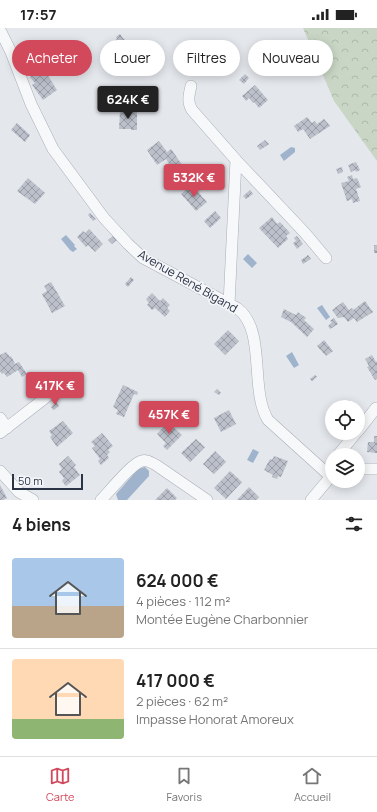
<!DOCTYPE html>
<html lang="fr">
<head>
<meta charset="utf-8">
<style>
	:root { --surface:#fff; --page:#f6f6f6; --text:#222; --muted:#767676; --line:#e0e0e0; --accent:#d1495b }
	body { margin:0; font-family:Manrope,sans-serif; background:var(--page); color:var(--text); height:100vh; display:flex; flex-direction:column; font-size:15px; white-space:nowrap }
	* { box-sizing:border-box; margin:0 }
	p { font-size:13px; color:var(--muted) }
	.icon { flex:none; width:22px; height:22px; fill:none; stroke:currentColor; stroke-width:2; stroke-linecap:round; stroke-linejoin:round }
	.map { position:relative; height:472px; overflow:hidden }
	.panel { display:flex; flex-direction:column; background:var(--surface); flex:1 }
	.panel>* { flex:none }
	.top-card { position:absolute; left:12px; top:12px; width:353px; height:36px; display:flex; gap:8px }
	.tools { position:absolute; left:325px; top:372px; display:grid; gap:8px }
	.tools a { display:grid; place-items:center; width:40px; height:40px; border-radius:50%; background:var(--surface); box-shadow:0 2px 10px #0003; font-size:20px }
	.scale { position:absolute; left:12px; bottom:10px; width:71px; box-sizing:border-box; padding-left:4px; border:2px solid #2b3445; border-top:0; font-size:11px; line-height:14px; white-space:nowrap; color:#2b3445; -webkit-text-stroke:3px #f4f6f9; paint-order:stroke }
	.price { position:absolute; translate:-50% -34px; padding:0 9px; border-radius:4px; background:var(--accent); color:#fff; font-size:13px; line-height:26px; filter:drop-shadow(0 1px 2px #0008) }
	.price::after { content:''; position:absolute; left:50%; top:24px; width:12px; height:9px; margin-left:-6px; background:inherit; clip-path:polygon(0 0,100% 0,50% 100%) }
	.price.active { background:#222; color:#fff }
	ul { padding:0; list-style:none }
	li { display:flex; align-items:center; gap:12px; height:100px; padding:0 12px }
	li+li { border-top:1px solid var(--line) }
	li span { display:grid; place-items:center; flex:none; width:112px; height:80px; border-radius:4px; color:#555 }
	li>.icon { margin-inline-start:auto }
	span .icon { width:48px; height:48px; fill:#fffc; stroke-width:1 }
	li b { font-size:17px }
	h2 { display:flex; justify-content:space-between; align-items:center; height:48px; padding:0 12px; font-size:17px }
	.chip { padding:0 14px; border-radius:18px; background:var(--surface); box-shadow:0 2px 10px #0003; font-size:14px; line-height:36px }
	.chip.active { background:var(--accent); color:#fff }
	.status { display:flex; justify-content:space-between; align-items:center; height:28px; padding:0 20px; background:var(--surface); direction:ltr }
	.status svg { height:11px; fill:currentColor }
	.menu { display:flex; justify-content:space-around; align-items:center; height:56px; border-top:1px solid var(--line); background:var(--surface); font-size:11px; color:var(--muted) }
	.menu a { display:grid; justify-items:center; gap:2px }
	.menu .active { color:var(--accent) }
	.map>svg:first-child { display:block }
	.forest { fill:url(#forest-crowns) }
	.water { fill:#9fb4cc }
	.building { fill:url(#building-cross-hatch) }
	.lines { fill:none; stroke-linecap:round; stroke-linejoin:round }
	.minor-casing { stroke:#a9aeb7; stroke-width:12 }
	.minor { stroke:#f7f8fa; stroke-width:11 }
	.labels { text-anchor:middle; dominant-baseline:central; stroke-width:3.5; stroke-linejoin:round; paint-order:stroke }
	.street-label { font-size:12px; fill:#2b3445; stroke:#f4f6f9 }
</style>
</head>
<body>
<div class="status"><b>17:57</b><svg viewBox="0 0 49 12"><path d="M0 12V9h3v3zM5 12V6h3v6zM10 12V3h3v9zM15 12V0h3v12zM26 1h20v11H26zM47 4h2v5h-2z"/></svg></div>
<div class="map">
<svg width="377" height="472" viewBox="0 0 377 472">
	<defs>
		<pattern id="forest-crowns" width="20" height="18" patternUnits="userSpaceOnUse"><rect width="20" height="18" fill="#c9d6c5"/><path d="M2 6a3 3 0 1 1 6 0M12 15a3 3 0 1 1 6 0" fill="none" stroke="#adb8ab"/></pattern>
		<pattern id="building-cross-hatch" width="8" height="8" patternUnits="userSpaceOnUse"><rect width="8" height="8" fill="#bbc0ca"/><path d="M0 0l8 8M0 8l8-8" fill="none" stroke="#989da6"/></pattern>
	</defs>
	<rect width="100%" height="100%" fill="#e4e7ec"/>
	<path class="forest" d="M303,0H377V133L334,73Z"/>
	<path class="water" d="M291,119L295,120V124L284,133L280,127Z
		M66,207L75,217L74,218L77,221L73,224L70,222L61,211Z
		M248,226L257,235L252,240L243,231Z
		M322,277L330,289L326,292L317,280Z
		M292,324L299,337L294,340L286,328Z
		M253,421L259,424L253,435L247,432Z
		M145,439L149,443V448L127,472H118L116,466L138,441Z"/>
	<path class="building" d="M120,6L127,15L122,18L130,30L118,38L114,33L116,32L108,19L113,15V14L117,11L116,9Z
		M218,19L231,34L222,42L214,34L211,36L205,29Z
		M45,38L49,44L47,46L57,62L43,72L32,57L35,55L30,49Z
		M245,46L249,50L244,56L239,52Z
		M255,57L268,72L259,80L254,74L253,75L249,70L246,73L242,68Z
		M120,82L137,83V102H131V101H119Z
		M307,89L312,95L315,93L317,96L324,91L330,98L310,111L303,101L298,104L294,98Z
		M17,95L30,107L25,114L11,102Z
		M265,112L269,116L260,122L257,118Z
		M159,113L167,124L171,121L183,138L174,144L166,131L157,137L147,122Z
		M356,134L360,142L356,144L355,142L351,144L348,137Z
		M342,139L343,144L338,146L336,141Z
		M352,147L353,151L357,150L361,159L356,161L360,173L353,175L352,171L347,173L341,155L349,153L347,149Z
		M28,150L45,165L35,176L17,163Z
		M192,157L207,174L196,183L181,166Z
		M250,162L253,166L246,171L243,168Z
		M215,183L221,190L210,200L204,193Z
		M90,185L96,191L93,193L88,187Z
		M272,189L277,196L280,194L290,205L286,208L288,211L278,220L259,200Z
		M89,201L103,216L95,224L88,217L86,219L77,209L83,203L85,205Z
		M113,208L117,212L112,216L108,212Z
		M297,208L303,216L297,221L293,215L296,213L294,210Z
		M374,217H377V225H374Z
		M308,227L311,231L303,236L301,232Z
		M131,249L134,252L128,259L125,256Z
		M51,254L65,278L52,285L42,266L47,263L44,258Z
		M152,265L160,273L163,270L170,277L167,280L170,283L165,289L155,280L152,282L147,277L149,275L146,271Z
		M365,273L373,284L357,294L354,290L348,294L344,289L338,290L332,282L343,274L349,282L352,280L353,282Z
		M284,281L296,287L298,284L306,290L304,292L314,301L307,309L291,294L281,289Z
		M334,290L338,296L330,301L328,298L332,294L330,293Z
		M228,302L239,313L225,327L214,316Z
		M324,312L333,323L326,328L317,318Z
		M6,324L10,329L11,328L15,336L19,334L27,346L22,349L18,342L7,349L4,345L2,346L0,343V327Z
		M372,327L376,334L377,333V351L375,352L367,339L369,338L365,331Z
		M315,347L317,349L312,353L310,351Z
		M123,357L138,364L137,367L134,366L124,389L116,386L118,382L113,379Z
		M217,361L221,365L219,367L214,364Z
		M349,372L353,379H337L343,376Z
		M56,374L59,378L54,382L51,379Z
		M229,382L236,396L221,404L214,390Z
		M63,393L73,405L57,419L50,409L52,407L49,403Z
		M168,394L182,407L167,422L163,418L166,415L157,406Z
		M102,405L113,418L108,422L110,424L107,427L109,430L101,437L98,433L100,431L92,420L95,418L91,414Z
		M374,408H377V425L367,424L368,414H374Z
		M196,411L205,419L190,434L181,425Z
		M215,423L226,434L214,446L203,436Z
		M68,428L76,437L74,439L80,447L66,458L62,453L64,450L59,444L62,441L59,436Z
		M274,428L288,433L281,449L278,448L277,451L272,449L273,447L264,442L270,431L272,432Z
		M230,443L242,454L226,471L214,460Z
		M0,457L7,470L3,472H0Z
		M249,459L259,469L256,472H237Z
		M167,460L177,470L175,472H155Z"/>
	<g class="lines">
		<defs>
			<path id="minor" d="M0,2L11,24L31,76L53,121L104,190L128,216L143,230L237,280C267,302 249,361 268,392L330,448
				M191,58C189,67 187,74 192,82L236,132L305,205L326,230
				M229,276L236,132
				M0,390L7,400
				M358,403L376,380
				M0,405L49,367
				M338,427L356,405
				M358,441H377
				M0,443L19,464L33,472
				M101,472C109,464 132,435 142,433C147,431 151,435 156,437L207,472
				M311,472L332,447"/>
		</defs>
		<use href="#minor" class="minor-casing"/>
		<use href="#minor" class="minor"/>
	</g>
	<g class="labels">
		<g class="street-label">
			<text transform="translate(188 253) rotate(30)">Avenue René Bigand</text>
		</g>
	</g>
</svg>
<div class="tools">
<a><svg class="icon" aria-label="locate" viewBox="0 0 24 24"><circle cx="12" cy="12" r="6"/><path d="M12 2v4M12 18v4M2 12h4M18 12h4"/></svg></a>
<a><svg class="icon" aria-label="layers" viewBox="0 0 24 24"><path d="M12 4l9 5-9 5-9-5zM3 14l9 5 9-5"/></svg></a>
</div>
<div class="scale">50 m</div>
<b class="price active" style="left:128px;top:92px">624K €</b>
<b class="price" style="left:194px;top:170px">532K €</b>
<b class="price" style="left:55px;top:378px">417K €</b>
<b class="price" style="left:169px;top:407px">457K €</b>
<div class="top-card">
<a class="chip active">Acheter</a>
<a class="chip">Louer</a>
<a class="chip">Filtres</a>
<a class="chip">Nouveau</a>
</div>
</div>
<section class="panel">
<h2>4 biens<svg class="icon" aria-label="filters" viewBox="0 0 24 24"><path d="M4 7h16M4 17h16"/><circle cx="9" cy="7" r="2"/><circle cx="15" cy="17" r="2"/></svg></h2>
<ul>
<li><span style="background:linear-gradient(#a9c7e8 60%,#b9a48a 0)"><svg class="icon" aria-label="home" viewBox="0 0 24 24"><path d="M3 11l9-7 9 7M6 9v11h12V9"/></svg></span><div><b>624 000 €</b><p>4 pièces · 112 m²</p><p>Montée Eugène Charbonnier</p></div></li>
<li><span style="background:linear-gradient(#ffd9b3 75%,#8fb573 0)"><svg class="icon" aria-label="home" viewBox="0 0 24 24"><path d="M3 11l9-7 9 7M6 9v11h12V9"/></svg></span><div><b>417 000 €</b><p>2 pièces · 62 m²</p><p>Impasse Honorat Amoreux</p></div></li>
</ul>
</section>
<nav class="menu">
<a class="active"><svg class="icon" aria-label="map" viewBox="0 0 24 24"><path d="M3 6l6-2 6 2 6-2v14l-6 2-6-2-6 2zM9 4v14M15 6v14"/></svg>Carte</a>
<a><svg class="icon" aria-label="saved" viewBox="0 0 24 24"><path d="M7 4h10v16l-5-4-5 4z"/></svg>Favoris</a>
<a><svg class="icon" aria-label="home" viewBox="0 0 24 24"><path d="M3 11l9-7 9 7M6 9v11h12V9"/></svg>Accueil</a>
</nav>
</body>
</html>
